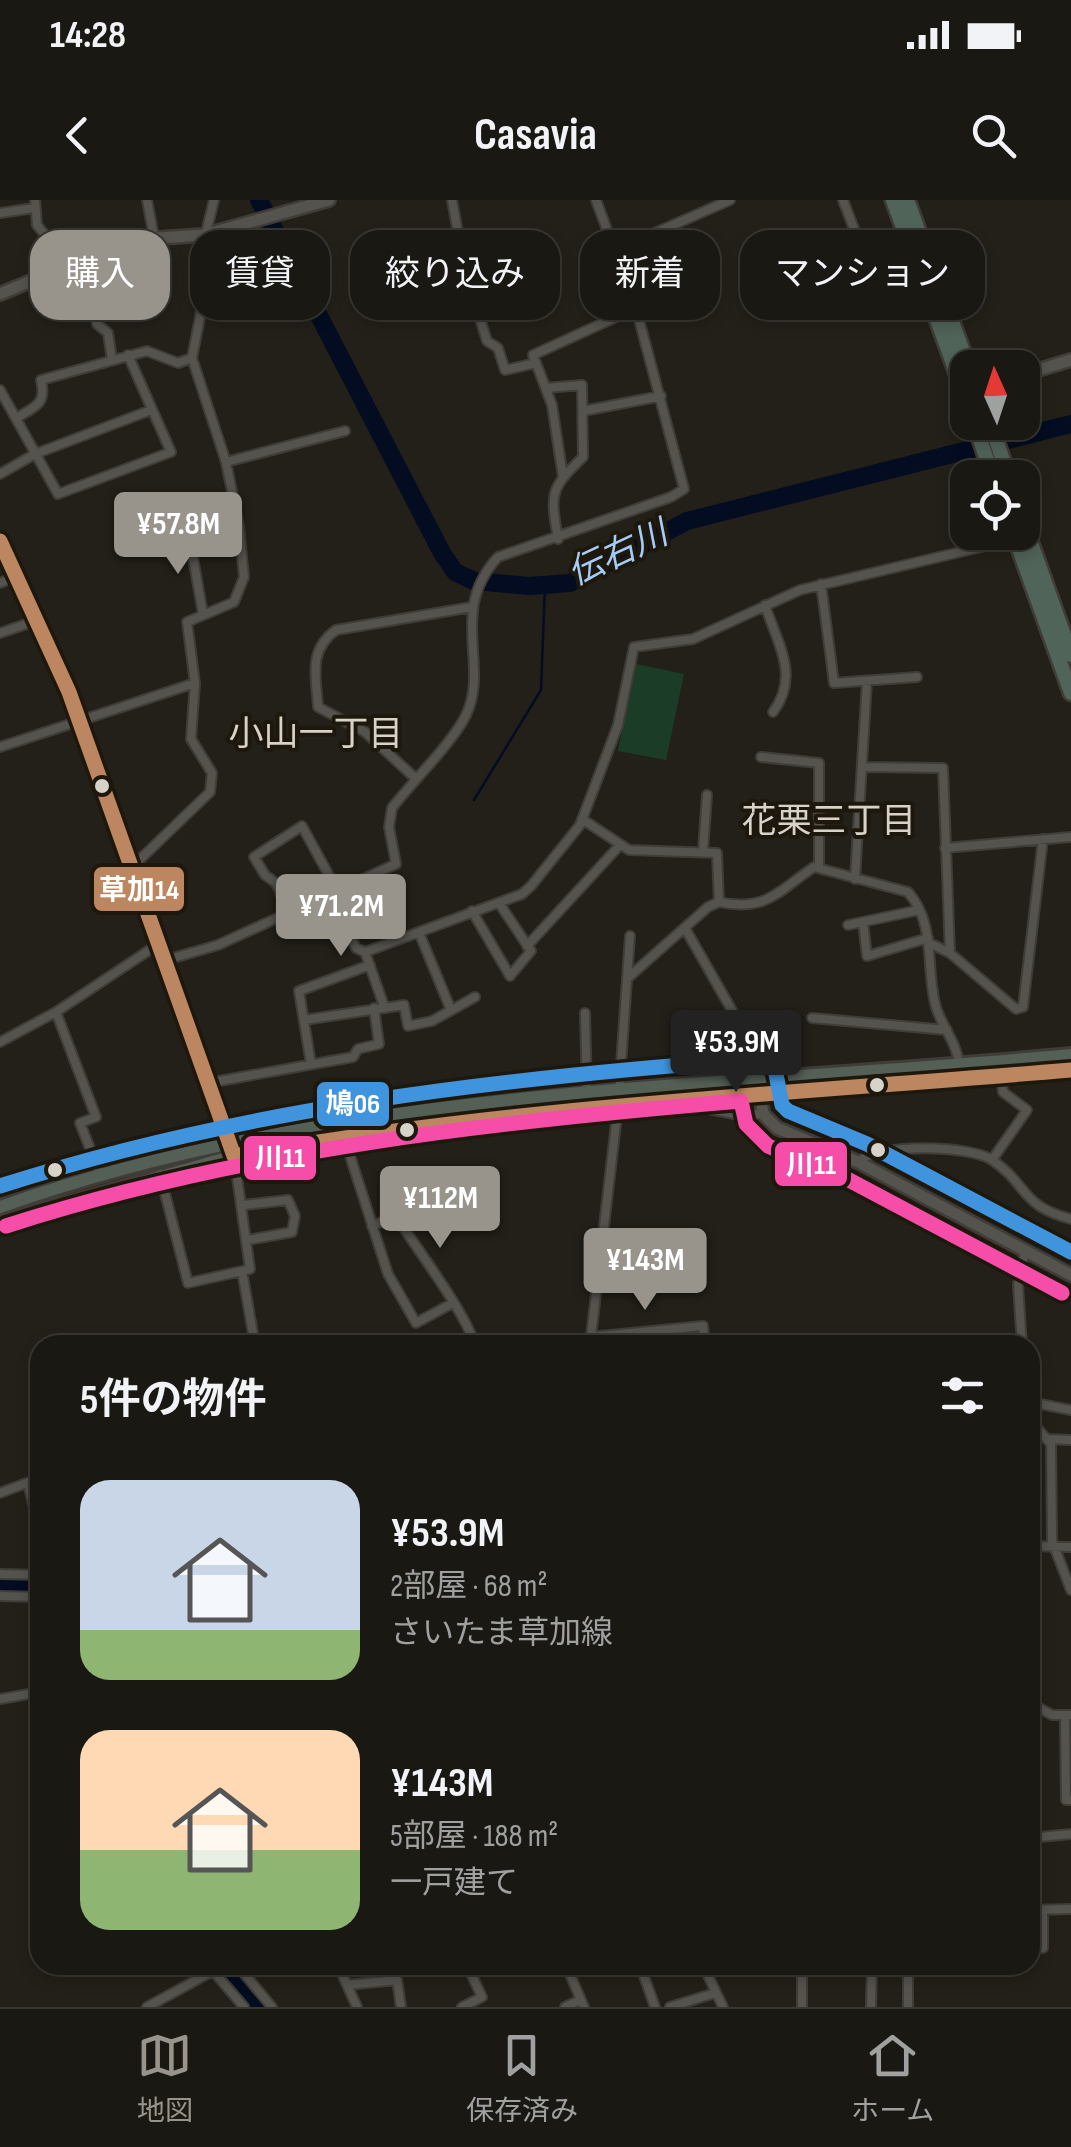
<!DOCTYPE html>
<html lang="ja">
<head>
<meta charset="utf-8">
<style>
	:root { --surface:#1a1813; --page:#23211c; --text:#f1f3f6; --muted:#9fa0a0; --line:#383733; --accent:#98948c }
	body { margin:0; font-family:"Sofia Sans Condensed","Noto Sans JP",sans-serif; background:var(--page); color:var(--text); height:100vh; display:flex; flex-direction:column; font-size:38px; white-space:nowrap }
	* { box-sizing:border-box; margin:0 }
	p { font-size:32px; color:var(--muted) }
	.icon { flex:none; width:55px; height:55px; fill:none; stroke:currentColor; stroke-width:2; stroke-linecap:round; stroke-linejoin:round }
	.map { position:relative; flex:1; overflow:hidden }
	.drawer { position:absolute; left:30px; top:1135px; width:1010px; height:640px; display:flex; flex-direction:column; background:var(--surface); border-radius:30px; box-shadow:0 5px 15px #0003,0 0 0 2px var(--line) }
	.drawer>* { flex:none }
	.top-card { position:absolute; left:30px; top:30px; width:1012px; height:90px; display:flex; gap:20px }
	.needle { width:65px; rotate:357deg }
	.controls { position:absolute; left:950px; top:150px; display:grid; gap:20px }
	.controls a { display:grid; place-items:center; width:90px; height:90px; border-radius:20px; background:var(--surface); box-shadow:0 5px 15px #0003,0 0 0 2px var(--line); font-size:50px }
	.price { position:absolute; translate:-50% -85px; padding:0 22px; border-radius:10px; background:var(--accent); color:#fff; font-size:32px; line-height:65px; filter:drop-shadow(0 2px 5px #0008) }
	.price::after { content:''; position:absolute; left:50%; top:60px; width:30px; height:22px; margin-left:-15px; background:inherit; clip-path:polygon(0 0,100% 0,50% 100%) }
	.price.active { background:#222; color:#fff }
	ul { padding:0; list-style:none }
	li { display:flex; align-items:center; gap:30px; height:250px; padding:0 50px }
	li span { display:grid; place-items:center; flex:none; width:280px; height:200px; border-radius:30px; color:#555 }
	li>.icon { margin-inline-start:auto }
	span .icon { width:120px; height:120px; fill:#fffc; stroke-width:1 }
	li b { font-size:42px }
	h2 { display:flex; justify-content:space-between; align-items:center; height:120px; padding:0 50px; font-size:42px }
	.tag { padding:0 35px; border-radius:30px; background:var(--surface); box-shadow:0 5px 15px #0003,0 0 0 2px var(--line); font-size:35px; line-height:90px }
	.tag.active { background:var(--accent); color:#fff }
	.status { display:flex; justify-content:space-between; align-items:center; height:70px; padding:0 50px; background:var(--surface); direction:ltr }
	.status svg { height:28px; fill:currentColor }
	header { display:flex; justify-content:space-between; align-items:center; height:130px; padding:0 50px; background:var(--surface); font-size:45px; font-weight:700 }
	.tab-bar { display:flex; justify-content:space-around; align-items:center; height:140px; border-top:2px solid var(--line); background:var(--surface); font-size:28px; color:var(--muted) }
	.tab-bar a { display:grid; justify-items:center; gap:5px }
	.tab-bar .active { color:var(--accent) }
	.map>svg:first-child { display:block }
	.grass { fill:url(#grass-tufts) }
	.garden { fill:#1b3d27 }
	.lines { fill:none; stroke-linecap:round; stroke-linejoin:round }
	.stream { stroke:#030c20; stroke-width:2.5 }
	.river { stroke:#030c20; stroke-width:18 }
	.street-casing { stroke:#403d38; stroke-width:12 }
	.secondary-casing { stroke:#403d38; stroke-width:16 }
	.primary-casing { stroke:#403d38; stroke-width:18 }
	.highway-casing { stroke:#403d38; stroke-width:19 }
	.street { stroke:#55534e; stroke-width:8 }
	.secondary { stroke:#55534e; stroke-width:11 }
	.primary { stroke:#545f56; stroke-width:12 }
	.highway { stroke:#516459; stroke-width:14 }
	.bus-1-casing { stroke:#1e180c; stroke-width:22 }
	.bus-2-casing { stroke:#1e180c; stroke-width:22 }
	.bus-3-casing { stroke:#1e180c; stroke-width:22 }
	.bus-1 { stroke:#bb8660; stroke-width:15 }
	.bus-2 { stroke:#f54da8; stroke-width:15 }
	.bus-3 { stroke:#4094de; stroke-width:15 }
	.bus-dot { fill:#d7d2ca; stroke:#1e180c; stroke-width:4 }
	.labels { text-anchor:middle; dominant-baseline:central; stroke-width:8; stroke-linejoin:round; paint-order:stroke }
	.water-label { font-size:35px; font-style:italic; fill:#a4ccf8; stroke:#1e180c }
	.neighbourhood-label { font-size:35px; fill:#d7d2ca; stroke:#1e180c }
	.line-badge { stroke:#1e180c; stroke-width:4 }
	.badge-label { font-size:28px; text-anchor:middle; font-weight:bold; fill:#fff }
</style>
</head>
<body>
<div class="status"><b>14:28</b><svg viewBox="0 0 49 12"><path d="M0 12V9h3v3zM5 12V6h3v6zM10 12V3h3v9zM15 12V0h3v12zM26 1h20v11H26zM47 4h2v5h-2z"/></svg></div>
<header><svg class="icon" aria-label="back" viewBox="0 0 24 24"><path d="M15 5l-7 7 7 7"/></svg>Casavia<svg class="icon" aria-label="search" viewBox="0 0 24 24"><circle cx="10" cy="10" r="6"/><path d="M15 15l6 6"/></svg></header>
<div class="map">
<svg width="1071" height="1807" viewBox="0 0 1071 1807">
	<defs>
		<pattern id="grass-tufts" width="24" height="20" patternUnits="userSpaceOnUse" patternTransform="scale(2.5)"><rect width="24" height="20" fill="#1b3d27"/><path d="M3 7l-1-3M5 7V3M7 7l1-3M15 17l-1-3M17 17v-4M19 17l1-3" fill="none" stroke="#3b5845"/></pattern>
	</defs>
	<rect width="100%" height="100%" fill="#232019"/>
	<path class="grass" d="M1025,865L1048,866L788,884L789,882Z"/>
	<path class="garden" d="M636,464L684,474L666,560L618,551Z"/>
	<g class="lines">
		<path class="stream" d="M474,600L541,490L545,385"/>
		<path class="river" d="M259,0L442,353L455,372L474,381L529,386L570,383L687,321L1071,224
			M0,1384L40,1385
			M221,1765L257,1807"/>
		<defs>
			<path id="street" d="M35,0L37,25L68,63
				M147,0L154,37
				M452,0L465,71L487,141L498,148L505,170L536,163
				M843,0L872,76
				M0,13L34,8
				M616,50L730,0
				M64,65L94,106L97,124L108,133L112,160
				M546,188L582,185L583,257C550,289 550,293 558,339
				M0,190L58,294L171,252L128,155
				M583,211L661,196
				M16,218C35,207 47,204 41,180L147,151L178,163L192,158
				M226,262L345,231
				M0,274L35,254L151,210
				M563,277L552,205L533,155L636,108
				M189,335L203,414
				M151,339L239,326
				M0,383L17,376
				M821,384L834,483L917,477
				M765,405C778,445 800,476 773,512
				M0,433L38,420
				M0,547L195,483
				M761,557L819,563V668
				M863,567L943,568L950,753
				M415,578L365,532L318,507C316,476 308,450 336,430L472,407
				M582,619L629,650L717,653L719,702C767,712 778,691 814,667L908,692C937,725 925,769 936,807C942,827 958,844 959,866
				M945,648L1071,637
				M703,651L707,595
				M131,668L210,592L212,573L191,539L195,483L187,422L234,402L244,377L239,326L226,262L192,158L202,107L201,53L214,0
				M855,679L867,481
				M330,696L356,748L365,752L384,806
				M472,711L510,776L531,751L499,703
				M289,714L276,683L265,675L254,657L302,626L338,692
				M863,722L867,756L928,738
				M848,725L919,710
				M686,730L738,821L783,817
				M420,735L451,810
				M929,743L950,753L1016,809L1023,807L1043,639
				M527,746L620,645
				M365,752L522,694L531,686L580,625L618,525L634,447L693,439L800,390L1015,339
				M166,760L218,745L396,664L389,627L392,608C411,583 454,541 466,515C490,466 448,411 498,357L671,297L684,289L636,108L596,0
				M630,776L708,707L719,702
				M56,812L96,917L80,923L100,974
				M585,813L587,894
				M812,818L947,830
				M304,820L404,805L408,826L432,821L475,797
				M0,842L56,812L160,743
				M311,864L299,791L370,765
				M208,883L353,857L358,849L379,844L374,808
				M694,906L739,915L763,914
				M343,934L388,1074L416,1123L451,1104
				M234,956L250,1069L242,1071L255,1145
				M992,960L1027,910L1003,892L1001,876
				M858,962C877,943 970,945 992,960C1028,984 1020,1006 1071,1019
				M160,974L188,1083L242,1071
				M244,1005L288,1000L295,1016L292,1032L248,1040
				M372,1026L396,1016C418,1051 464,1110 475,1145
				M590,1137L703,1126L705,1145
				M590,1145L618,907L630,736
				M1022,1145L1018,1085L1025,1051
				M1030,1202L1071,1210
				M1030,1220L1051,1244L1052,1341L1071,1390
				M1047,1239L1071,1240
				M28,1283L40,1332
				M0,1293L40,1278
				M1030,1346L1071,1347
				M0,1374L40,1375
				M0,1396L40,1397
				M0,1499L40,1492
				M1030,1503L1052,1515H1071
				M1065,1515L1066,1600H1071
				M1030,1554L1031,1503
				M1030,1638L1071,1634
				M1030,1710L1071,1709
				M1030,1748H1043V1710
				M208,1765L244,1807
				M237,1765L272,1807
				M338,1765L357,1807
				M566,1765L584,1807
				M640,1765L655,1807
				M703,1765L723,1807
				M802,1766V1807
				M908,1766V1807
				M347,1785L397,1780L401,1807
				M147,1807L213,1771
				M462,1807L482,1797L467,1765
				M565,1807L580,1800
				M670,1807L715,1793
				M871,1807L872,1765"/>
			<path id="secondary" d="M0,94L129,40L204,35L329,0
				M1022,175L1071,160
				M0,341L69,492L231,949
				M758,879L763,914L777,928L858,962L1071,1075"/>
			<path id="primary" d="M0,1007C343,885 713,889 1071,855
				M0,1023L234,956L395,927L1071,870"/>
			<path id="highway" d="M893,0L968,204
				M907,0L969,168
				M974,222L993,278
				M990,222L1009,278
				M1022,318L1071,455
				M1013,332L1071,493"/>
		</defs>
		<use href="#street" class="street-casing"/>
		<use href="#secondary" class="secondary-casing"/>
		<use href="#primary" class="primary-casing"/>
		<use href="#highway" class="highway-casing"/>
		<use href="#street" class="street"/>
		<use href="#secondary" class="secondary"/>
		<use href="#primary" class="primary"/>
		<use href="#highway" class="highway"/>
		<defs>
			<path id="bus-1" d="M0,341L69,492L234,956C511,906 791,894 1071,870"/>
			<path id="bus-2" d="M6,1026C246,949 491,922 741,901L746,924L768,946L849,980L1062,1093"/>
			<path id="bus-3" d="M0,986C246,907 501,878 758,859L775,869L782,905L788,911L867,944L1071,1052"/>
		</defs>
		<use href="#bus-1" class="bus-1-casing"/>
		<use href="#bus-2" class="bus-2-casing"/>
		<use href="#bus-3" class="bus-3-casing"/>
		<use href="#bus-1" class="bus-1"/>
		<use href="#bus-2" class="bus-2"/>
		<use href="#bus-3" class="bus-3"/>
	</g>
	<g class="bus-dot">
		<circle cx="102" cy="586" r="9"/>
		<circle cx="877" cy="885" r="9"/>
		<circle cx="407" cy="930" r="9"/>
		<circle cx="878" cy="950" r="9"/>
		<circle cx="55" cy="970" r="9"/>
	</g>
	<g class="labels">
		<g class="water-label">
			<text transform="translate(618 354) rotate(-25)">伝右川</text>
		</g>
		<g class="neighbourhood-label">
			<text x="316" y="534">小山一丁目</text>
			<text x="829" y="621">花栗三丁目</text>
		</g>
	</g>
	<g class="line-badge">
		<rect x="92" y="665" width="94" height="48" rx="10" fill="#bb8660"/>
		<rect x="315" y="880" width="76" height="48" rx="10" fill="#4094de"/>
		<rect x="242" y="934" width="76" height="48" rx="10" fill="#f54da8"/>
		<rect x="773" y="940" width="76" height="48" rx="10" fill="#f54da8"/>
	</g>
	<g class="badge-label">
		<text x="139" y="699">草加14</text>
		<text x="353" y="913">鳩06</text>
		<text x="280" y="967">川11</text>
		<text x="811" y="974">川11</text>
	</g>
</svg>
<div class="controls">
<a><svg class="needle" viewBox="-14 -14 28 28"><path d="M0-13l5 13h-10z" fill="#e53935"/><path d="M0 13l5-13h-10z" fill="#9fa0a0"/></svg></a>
<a><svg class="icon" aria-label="locate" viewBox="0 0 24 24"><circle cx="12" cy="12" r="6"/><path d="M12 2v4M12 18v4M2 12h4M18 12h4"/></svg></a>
</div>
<b class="price" style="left:178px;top:377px">¥57.8M</b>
<b class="price" style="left:341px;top:759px">¥71.2M</b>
<b class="price active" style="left:736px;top:895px">¥53.9M</b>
<b class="price" style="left:440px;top:1051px">¥112M</b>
<b class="price" style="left:645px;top:1113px">¥143M</b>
<div class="top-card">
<a class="tag active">購入</a>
<a class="tag">賃貸</a>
<a class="tag">絞り込み</a>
<a class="tag">新着</a>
<a class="tag">マンション</a>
</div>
<section class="drawer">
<h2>5件の物件<svg class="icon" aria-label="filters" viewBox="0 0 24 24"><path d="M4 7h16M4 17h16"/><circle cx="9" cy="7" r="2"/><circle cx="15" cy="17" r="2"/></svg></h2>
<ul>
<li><span style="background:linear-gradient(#c9d6e8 75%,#8fb573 0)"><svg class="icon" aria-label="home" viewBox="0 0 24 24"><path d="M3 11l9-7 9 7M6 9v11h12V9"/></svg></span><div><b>¥53.9M</b><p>2部屋 · 68 m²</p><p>さいたま草加線</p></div></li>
<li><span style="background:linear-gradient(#ffd9b3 60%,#8fb573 0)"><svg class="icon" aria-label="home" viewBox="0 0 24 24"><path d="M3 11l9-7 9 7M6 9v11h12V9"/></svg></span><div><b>¥143M</b><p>5部屋 · 188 m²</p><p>一戸建て</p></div></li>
</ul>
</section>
</div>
<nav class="tab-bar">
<a class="active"><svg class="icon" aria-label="map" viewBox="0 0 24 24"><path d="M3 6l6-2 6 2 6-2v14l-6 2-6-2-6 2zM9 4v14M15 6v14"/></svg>地図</a>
<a><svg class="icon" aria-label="saved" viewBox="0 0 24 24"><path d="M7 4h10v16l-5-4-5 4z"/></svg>保存済み</a>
<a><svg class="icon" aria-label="home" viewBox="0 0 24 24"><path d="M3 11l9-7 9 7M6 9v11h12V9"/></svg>ホーム</a>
</nav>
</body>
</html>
